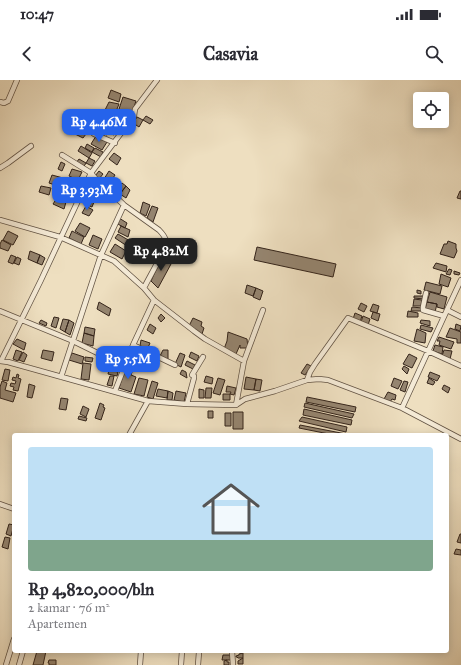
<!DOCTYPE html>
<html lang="id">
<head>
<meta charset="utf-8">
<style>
	:root { --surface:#fff; --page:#f7f7f7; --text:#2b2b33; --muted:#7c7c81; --accent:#2563eb }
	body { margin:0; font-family:"IM FELL Great Primer",serif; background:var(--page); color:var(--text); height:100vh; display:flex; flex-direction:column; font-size:15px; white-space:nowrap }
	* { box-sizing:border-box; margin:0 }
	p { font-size:13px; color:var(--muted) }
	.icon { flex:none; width:22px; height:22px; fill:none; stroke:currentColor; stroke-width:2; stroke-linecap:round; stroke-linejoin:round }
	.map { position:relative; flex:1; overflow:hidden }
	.details { position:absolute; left:12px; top:353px; width:437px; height:220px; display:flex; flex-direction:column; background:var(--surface); border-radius:4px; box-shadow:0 2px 10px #0003 }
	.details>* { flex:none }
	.tools { position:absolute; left:413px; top:12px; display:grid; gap:8px }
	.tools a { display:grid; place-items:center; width:36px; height:36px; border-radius:4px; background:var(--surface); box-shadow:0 2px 10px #0003; font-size:20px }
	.price { position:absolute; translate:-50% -34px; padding:0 9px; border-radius:8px; background:var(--accent); color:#fff; font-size:13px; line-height:26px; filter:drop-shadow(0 1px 2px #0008) }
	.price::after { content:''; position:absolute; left:50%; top:24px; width:12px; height:9px; margin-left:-6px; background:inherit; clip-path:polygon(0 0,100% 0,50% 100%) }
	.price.selected { background:#222; color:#fff }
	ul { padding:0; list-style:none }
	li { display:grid; align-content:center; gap:8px; height:212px; padding:0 16px }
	li span { display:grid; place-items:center; height:124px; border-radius:4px; color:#555 }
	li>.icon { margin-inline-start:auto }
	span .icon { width:72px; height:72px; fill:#fffc; stroke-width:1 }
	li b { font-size:17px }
	.status { display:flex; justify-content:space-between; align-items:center; height:28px; padding:0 20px; background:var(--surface); direction:ltr }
	.status svg { height:11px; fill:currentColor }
	header { display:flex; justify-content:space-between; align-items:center; height:52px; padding:0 16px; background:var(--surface); font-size:18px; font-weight:700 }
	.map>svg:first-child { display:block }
	.building { fill:#958570; stroke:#34241a }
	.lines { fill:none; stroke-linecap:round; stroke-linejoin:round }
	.minor-casing { stroke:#625344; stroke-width:6 }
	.minor { stroke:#f4ead6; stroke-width:4.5 }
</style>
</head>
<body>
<div class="status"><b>10:47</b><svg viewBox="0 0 49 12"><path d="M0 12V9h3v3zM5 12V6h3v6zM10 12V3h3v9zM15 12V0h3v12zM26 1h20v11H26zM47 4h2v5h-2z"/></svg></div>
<header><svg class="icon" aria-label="back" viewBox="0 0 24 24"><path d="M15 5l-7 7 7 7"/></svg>Casavia<svg class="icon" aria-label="search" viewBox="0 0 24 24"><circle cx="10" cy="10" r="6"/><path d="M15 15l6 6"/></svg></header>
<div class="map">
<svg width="461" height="585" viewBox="0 0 461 585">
	<rect width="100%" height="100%" fill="#eedfc0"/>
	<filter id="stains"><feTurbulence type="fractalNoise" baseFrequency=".005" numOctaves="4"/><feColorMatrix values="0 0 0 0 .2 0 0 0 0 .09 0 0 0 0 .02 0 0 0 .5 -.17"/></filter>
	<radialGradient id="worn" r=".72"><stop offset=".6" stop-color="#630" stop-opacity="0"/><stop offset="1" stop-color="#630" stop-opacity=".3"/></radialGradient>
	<path class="building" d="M111,10L121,14L119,22L108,18Z
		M123,17L136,21L131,36L125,34L124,36L121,35L122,30L119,29Z
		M109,22L119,24L115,34L105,30Z
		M146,36L153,40L150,44L143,40Z
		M137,37L143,40L139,47L133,43Z
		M90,38L98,40L96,45L89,42Z
		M81,44L89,47L87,52L79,49Z
		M100,46L109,49L107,55L98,52Z
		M75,48L86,54L83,58L73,53Z
		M110,50L116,52L114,55L109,53Z
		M96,56L107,62L102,70L91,64Z
		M87,64L94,68L92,72L85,68Z
		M81,66L92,73L89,78L78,71Z
		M95,68L103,72L101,77L92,72Z
		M114,73L121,78L117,85L109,79Z
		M89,78L95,81L92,86L86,83Z
		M79,79L86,83L83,88L76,83Z
		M61,82L65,84L62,91L58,89Z
		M72,89L82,92L78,100L69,96Z
		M99,91L103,94L99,99L95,96Z
		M109,91L115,95L110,103L104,99Z
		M52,95L63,98L61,107L49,103Z
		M68,100L77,103L73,112L64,109Z
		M122,103L126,106L120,114L116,110Z
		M41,106L51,108L49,115L39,112Z
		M126,106L130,110L126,118L120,114Z
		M64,109L72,113L69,120L61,117Z
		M460,111H461V119L457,118Z
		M87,113L96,117L92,127L83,123Z
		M57,118L66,122L64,129L53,124Z
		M143,122L150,125L146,136L140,133Z
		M86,126L93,130L89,136L82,133Z
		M152,126L158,128L153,142L147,138Z
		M119,138L127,143L125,148L116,143Z
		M80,143L90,148L85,157L75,151Z
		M121,146L130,150L128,157L118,152Z
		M8,151L18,156L13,165L3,160Z
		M72,151L84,157L81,164L69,158Z
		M118,154L130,161L127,166L115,158Z
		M93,155L102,159L98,169L89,165Z
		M2,160L11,165L8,171L0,168V164Z
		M448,161L456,164V168L457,171L454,178L440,174L444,164H447Z
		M115,164L126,171L122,179L110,172Z
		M257,167L336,184L333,197L254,180Z
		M30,171L40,175L37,183L28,179Z
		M11,175L16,177L13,184L8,182Z
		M40,175L45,178L42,185L37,183Z
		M17,177L21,179L19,185L14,183Z
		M162,177L171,184L158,208L151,201Z
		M436,183L447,186L446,192L433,188Z
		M449,189L452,190L450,195L446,194Z
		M454,191L460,193L459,195L454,194Z
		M441,194L451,198L448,207L439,204Z
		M426,202L442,206L440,214L424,210Z
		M247,205L256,208L253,216L245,213Z
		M256,208L263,211L260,220L253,217Z
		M417,210L421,211V214L417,213Z
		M430,212L447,217L444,229L437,227V224L427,222Z
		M414,216H423L424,219L414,218Z
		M414,219L422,220L421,226H413Z
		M99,222L111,229L109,236L97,229Z
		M427,222L437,224L435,232L425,229Z
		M361,223L367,226L364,232L358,229Z
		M373,224L379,226L377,233L370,231Z
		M412,227L422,228L421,231H411Z
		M408,231L418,233V237H407Z
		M373,232L380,234L378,241L371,238Z
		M355,233L362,236L360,242L353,239Z
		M161,234L165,238L161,242L158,238Z
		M363,236L370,239L368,245L361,242Z
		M54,237L59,238L56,248L51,246Z
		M193,238L202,242L201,246L204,248L202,254L189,246Z
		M63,239L69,240L65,252L60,249Z
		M41,240L47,243L46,246L39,243Z
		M69,240L74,243L70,255L65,252Z
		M421,240L430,241V246L420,243Z
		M150,244L156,248L153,254L147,250Z
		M456,244L461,246L460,251L455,249Z
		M421,245L433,248L431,252L420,249Z
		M85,247L95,249L94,256L84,253Z
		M450,248L461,252V263H457V259L446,257Z
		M417,249L426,253L425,263L414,261Z
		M228,252L247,259L248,268H240V265L236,274L224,269L227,261Z
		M84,253L94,256L93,266L82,263Z
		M439,257L454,262L451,269L439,265L440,261H437Z
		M17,259L26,263L24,270L13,264Z
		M141,260L150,263L147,270L140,266Z
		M435,265L443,267L442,274L433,271Z
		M16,270L22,272L18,281L13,279Z
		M43,270L54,272L52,281L41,278Z
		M163,270H168V280L160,276Z
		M444,270L452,271L450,279L442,276Z
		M23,272L27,275L24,282L19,280Z
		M191,272L199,276L197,281L189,277Z
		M72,273L84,277L82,284L69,280Z
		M180,273L185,275L181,287L175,284Z
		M409,274L417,278L412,288L403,284Z
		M85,277L93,278L92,282L85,281Z
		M187,281L195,285L193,289L185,285Z
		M83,283L91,284L89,300L81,299Z
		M307,284L311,286L305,295L301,293Z
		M404,286L409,289L407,294L402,289Z
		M126,287L133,289L131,295L136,297L131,312L119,308Z
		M5,289L10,290L8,301L2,300Z
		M109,290L118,292L117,296L108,294Z
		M182,290L186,292L187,298L180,294Z
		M430,292L440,296L437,301L428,297Z
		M17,294L19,295L18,298L21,299L18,311L13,310L14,307L10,306L11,303L15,304L16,301L12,300L13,297L16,298Z
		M110,296H114L112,306L107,305Z
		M206,296L213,298L212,304L204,302Z
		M246,297L256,299L254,310L244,309Z
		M139,298L148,300L144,316L134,314Z
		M218,298L225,300L220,315L213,313Z
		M394,298L402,301L398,309L391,306Z
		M429,298L435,302L433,305L427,303Z
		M256,299L262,300L260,311L254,310Z
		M2,301L7,303L5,310L16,313L13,322L0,318V307Z
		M152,301L158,303L153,319L147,317Z
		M404,301L408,302L405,312L400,310Z
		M29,304L35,306L32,318L27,317Z
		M444,305L450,308L448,313L442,309Z
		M227,306L236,308L234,315L230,314L231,312H226Z
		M206,308H212L211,318H205Z
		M158,309L168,311L167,318L156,316Z
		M199,309L204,310V318H199Z
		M168,311L173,313L172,320H167Z
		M176,311L186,313L184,322L174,320Z
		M388,312L396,315L395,320L392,319L390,322L384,319Z
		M223,314H230V320H223Z
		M307,317L356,327L355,332L306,322Z
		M61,318L68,319L66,330L59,329Z
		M100,323L104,325L103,327L105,328L101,340L95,338Z
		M305,323L354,334L352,338L304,327Z
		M83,326L89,329L86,337L80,334Z
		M304,329L352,340L351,345L303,335Z
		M208,331H213V338H208Z
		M233,332H243V349H233Z
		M225,333H231V346H225Z
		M79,336L87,338L86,341L78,339Z
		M302,337L347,347L346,352L299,341Z
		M300,345L346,354V355H334L299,348Z
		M9,444L14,445L11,456L6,454Z
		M460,454H461V463L457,462Z
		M5,457L10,458L8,469L2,467Z
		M456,469L461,470V475L454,474Z
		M37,571H46L43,585H33Z
		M243,573V578H238L237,577H236V576L239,575V574Z
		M223,575H230L231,580H222Z
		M243,578V584H238V581Z
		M49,580H56V585H49V583H48Z
		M227,580V582H229V585H224V581Z"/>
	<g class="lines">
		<defs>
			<path id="minor" d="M0,22L4,23L8,21L17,0
				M94,54L115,63
				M62,75L91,93L99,103L106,108L124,125L159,150C162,153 165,156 166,161C167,168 148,199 144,208
				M0,88L8,83L31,66
				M0,140L60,157L114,181L144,208L154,220L194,251L205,259L244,281
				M426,213L423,227V230L444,236
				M447,230L461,237
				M0,231L73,261L124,286
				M133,265L175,285
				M0,281L8,282L148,321L187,324L236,325L245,319L275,311L307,300L319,299L328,300L402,328L461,359
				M1,281L41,200L91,93L134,36L135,29L157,0
				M61,297L101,175L124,125
				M307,300L310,292L315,284L348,238L428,271L461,286
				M115,311L133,265L154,220
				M187,324L194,298V296L192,295L203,277
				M236,325L244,281L263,230
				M402,328L447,230L461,200
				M129,355L148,321
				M0,424L14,429
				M232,571L233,585
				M6,585L14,559
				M19,585L23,571
				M140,585L141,571
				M181,585L182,571
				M198,585L199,572"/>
		</defs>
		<use href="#minor" class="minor-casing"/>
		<use href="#minor" class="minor"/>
	</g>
	<rect width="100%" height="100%" filter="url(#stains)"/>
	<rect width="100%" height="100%" fill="url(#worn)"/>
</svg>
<div class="tools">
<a><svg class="icon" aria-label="locate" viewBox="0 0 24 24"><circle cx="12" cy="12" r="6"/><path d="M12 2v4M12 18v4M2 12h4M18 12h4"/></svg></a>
</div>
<b class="price" style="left:99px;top:63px">Rp 4.46M</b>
<b class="price" style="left:87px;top:131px">Rp 3.93M</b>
<b class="price selected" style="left:161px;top:192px">Rp 4.82M</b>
<b class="price" style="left:128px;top:300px">Rp 5.5M</b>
<section class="details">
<ul>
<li><span style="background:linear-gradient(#bfe0f5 75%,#7fa58c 0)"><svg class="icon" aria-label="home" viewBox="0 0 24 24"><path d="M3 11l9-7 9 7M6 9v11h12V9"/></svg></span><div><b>Rp 4,820,000/bln</b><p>2 kamar · 76 m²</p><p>Apartemen</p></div></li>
</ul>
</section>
</div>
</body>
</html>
